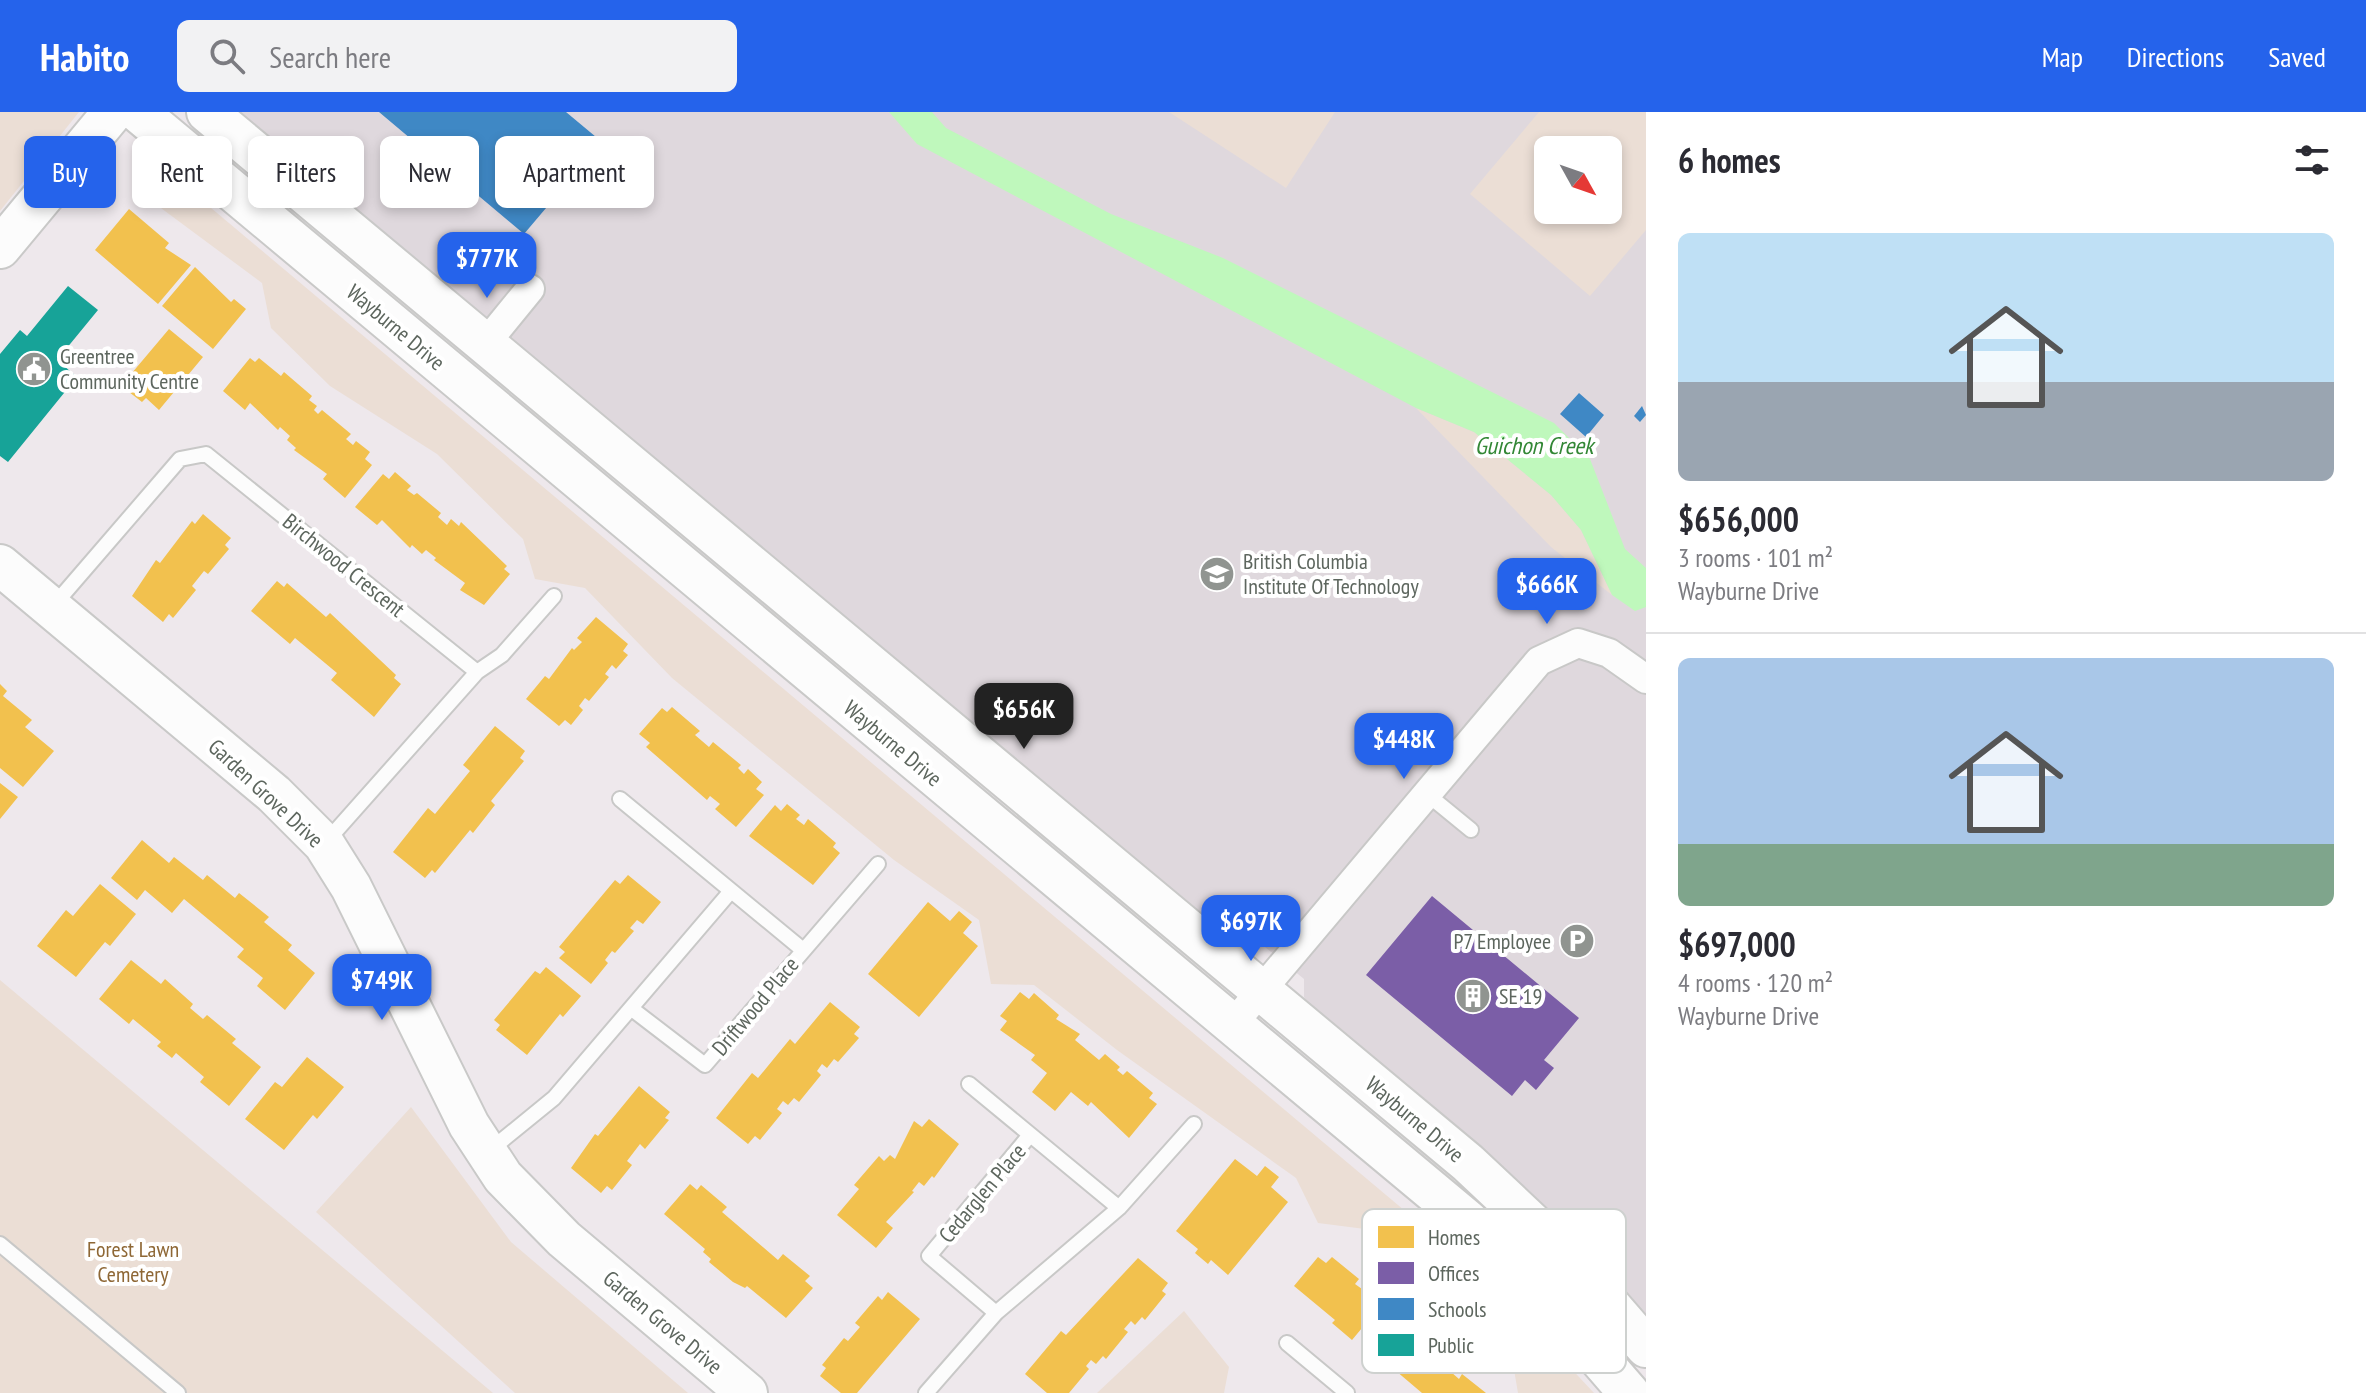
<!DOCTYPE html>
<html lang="en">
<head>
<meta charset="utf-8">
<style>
	:root { --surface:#fff; --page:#f2f2f3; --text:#2b2b33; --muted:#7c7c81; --line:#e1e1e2; --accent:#2563eb }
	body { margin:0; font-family:"PT Sans Narrow",sans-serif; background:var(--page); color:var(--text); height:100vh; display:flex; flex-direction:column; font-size:30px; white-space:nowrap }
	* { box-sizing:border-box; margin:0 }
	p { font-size:26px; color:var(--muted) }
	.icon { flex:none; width:44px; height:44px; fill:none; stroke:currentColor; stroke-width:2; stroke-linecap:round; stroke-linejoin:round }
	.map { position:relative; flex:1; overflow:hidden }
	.sheet { display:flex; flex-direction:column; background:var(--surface); width:720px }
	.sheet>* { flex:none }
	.banner { position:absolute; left:24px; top:24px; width:760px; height:72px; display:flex; gap:16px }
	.needle { width:52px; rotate:130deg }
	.controls { position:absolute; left:1534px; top:24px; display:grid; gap:16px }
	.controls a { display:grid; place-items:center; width:88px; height:88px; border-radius:12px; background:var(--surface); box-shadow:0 4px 12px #0003; font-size:40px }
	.price { position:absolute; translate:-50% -68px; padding:0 18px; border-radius:16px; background:var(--accent); color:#fff; font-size:26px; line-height:52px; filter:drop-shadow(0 2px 4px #0008) }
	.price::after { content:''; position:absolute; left:50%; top:48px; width:24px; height:18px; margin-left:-12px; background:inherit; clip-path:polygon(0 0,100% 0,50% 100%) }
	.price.selected { background:#222; color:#fff }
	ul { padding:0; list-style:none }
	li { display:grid; align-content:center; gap:16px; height:424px; padding:0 32px }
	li+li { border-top:2px solid var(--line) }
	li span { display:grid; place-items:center; height:248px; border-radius:12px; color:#555 }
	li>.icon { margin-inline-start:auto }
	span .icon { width:144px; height:144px; fill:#fffc; stroke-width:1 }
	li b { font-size:34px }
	h2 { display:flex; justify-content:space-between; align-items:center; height:96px; padding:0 32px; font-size:34px }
	.tag { padding:0 28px; border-radius:12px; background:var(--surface); box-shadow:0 4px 12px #0003; font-size:28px; line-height:72px }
	.tag.selected { background:var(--accent); color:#fff }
	header { display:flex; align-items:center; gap:48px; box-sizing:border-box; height:112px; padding:0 40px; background:var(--accent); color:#fff }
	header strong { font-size:38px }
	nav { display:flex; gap:44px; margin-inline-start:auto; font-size:28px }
	.search { width:560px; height:72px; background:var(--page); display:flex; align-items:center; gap:20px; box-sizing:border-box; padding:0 28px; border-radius:12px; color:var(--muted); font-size:30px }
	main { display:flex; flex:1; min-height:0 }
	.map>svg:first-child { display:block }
	.education { fill:#dfd8dd; fill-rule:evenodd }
	.green { fill:#ebded5; fill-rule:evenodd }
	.water { fill:#bff8bc }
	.homes { fill:#f2c14e }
	.offices { fill:#7b5ea7 }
	.schools { fill:#3f88c5 }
	.public { fill:#17a398 }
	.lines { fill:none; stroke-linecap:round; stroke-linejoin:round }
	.lane-casing { stroke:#c8c8c7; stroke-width:18 }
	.street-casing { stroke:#c8c8c7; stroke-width:32 }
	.secondary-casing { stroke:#c9c9c8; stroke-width:44 }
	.lane { stroke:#fcfcfc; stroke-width:14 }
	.street { stroke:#fcfcfc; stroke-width:28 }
	.secondary { stroke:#fcfcfc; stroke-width:40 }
	.labels { text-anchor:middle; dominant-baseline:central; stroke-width:8; stroke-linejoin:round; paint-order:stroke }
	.street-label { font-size:22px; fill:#5d665e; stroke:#fff }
	.poi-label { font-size:22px; fill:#5d665e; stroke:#fff; text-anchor:start }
	.park-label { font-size:22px; fill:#8e6735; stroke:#fff }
	.water-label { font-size:24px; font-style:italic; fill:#328735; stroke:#fff }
	.key { fill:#fff; stroke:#ced1cf; stroke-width:2 }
	.key-label { font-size:22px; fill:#5d665e }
</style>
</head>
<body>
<header>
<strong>Habito</strong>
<div class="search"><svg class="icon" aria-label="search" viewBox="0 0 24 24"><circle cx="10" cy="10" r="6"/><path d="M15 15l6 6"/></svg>Search here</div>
<nav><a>Map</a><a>Directions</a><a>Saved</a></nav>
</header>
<main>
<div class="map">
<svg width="1646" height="1281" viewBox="0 0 1646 1281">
	<rect width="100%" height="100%" fill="#eee8ec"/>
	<path class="education" d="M233,0H1646V1203L1583,1131L1537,1088L1313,899L1304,885V867L1254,826L1247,831L1231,830ZM1548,38H1608V98H1548Z"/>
	<path class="green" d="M0,0H79L0,99Z
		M1169,0H1335L1286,76Z
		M1539,0H1646V118L1590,184L1470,82ZM1548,38H1608V98H1548Z
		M154,48L1492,1172L1594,1281H1518L1512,1246L1365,1117L1318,1111L1296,1066L1117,938L1034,873L991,872L979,808L894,748L672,566L585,476L535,467L523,427L437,342L330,274L271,216L262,171L142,82L132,60Z
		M1416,296L1474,320L1551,383L1581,418L1612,483L1551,435Z
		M0,868L493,1281H0Z
		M411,995L511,1130L688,1281H515L316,1100Z
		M1184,1199L1229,1255L1224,1281H1097Z"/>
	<path class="water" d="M889,0H932L946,16L1111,102L1223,146L1554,311L1590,347L1625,437L1646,456V495L1635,499L1612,483L1581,418L1551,383L1474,320L1416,296L917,32Z"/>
	<path class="homes" d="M129,97L169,131L165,136L191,153L158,192L95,138Z
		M195,155L231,190L234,187L246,197L213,237L162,194Z
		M169,217L203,245L159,298L146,286L142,290L129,280L134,274L126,268Z
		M250,246L255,250L259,246L281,264L284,260L312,284L309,288L317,294L314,298L318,302L322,298L351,322L346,327L353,333L356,329L370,340L365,347L372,353L345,386L323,367L327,362L294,338L296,336L287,328L290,324L280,315L278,318L250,291L245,298L223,279Z
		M395,360L411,374L407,378L414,383L417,381L441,401L438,405L447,413L451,407L459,414L461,410L507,454L504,457L510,462L484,493L460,478L465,471L434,448L436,446L426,438L422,442L412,433L410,436L382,408L377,413L355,395L383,362L389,367Z
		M203,402L231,426L225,433L229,437L208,462L204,459L192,474L196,478L173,506L169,502L163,510L132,484L156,448L160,451L192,409L195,412Z
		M277,469L284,475L287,471L326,505L330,501L396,563L394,566L401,572L374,605L331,568L337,561L295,526L290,532L251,499Z
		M596,505L628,532L623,539L628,543L616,557L612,553L605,562L609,565L589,589L585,586L579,594L583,598L571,613L565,608L559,614L526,587L545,564L549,567L572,536L574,538L582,530L577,526Z
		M0,572L7,579L3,584L32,608L25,615L54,639L23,675L0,656Z
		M672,595L700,619L695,623L709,635L713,630L741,653L738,656L744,662L748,657L762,670L756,677L764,683L736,715L715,697L720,692L710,684L707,688L646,635L650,631L639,622L662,596L667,600Z
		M495,614L525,639L520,646L524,649L491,689L495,693L473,721L470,718L435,761L432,758L425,766L393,740L428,696L435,702L470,659L463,653Z
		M0,671L18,685L0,707Z
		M787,692L800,703L796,707L804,713L808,707L836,731L833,735L840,741L813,773L749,724L775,693L781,699Z
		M142,728L169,751L174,745L203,768L207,763L235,786L239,781L269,805L264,810L292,833L288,838L315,861L285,898L257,874L263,866L237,845L244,837L184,787L172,801L145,778L137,788L111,766Z
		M628,763L661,790L643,812L637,808L630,816L634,819L615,841L612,839L605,848L608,851L591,872L559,846L565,840L559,835L615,768L620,772Z
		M100,772L136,802L110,834L105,830L76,865L37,834L66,798L73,804Z
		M928,790L950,809L959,799L972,810L963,821L978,834L919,905L868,862Z
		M131,848L161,872L165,867L193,892L190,896L203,907L207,903L236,927L232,931L261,955L229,994L200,970L204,965L176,941L172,946L157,934L161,930L133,907L129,912L99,887Z
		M546,855L581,884L563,905L560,902L527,943L496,918L500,913L494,908L535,859L540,862Z
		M1020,880L1029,887L1034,881L1059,903L1056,907L1080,922L1075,928L1099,948L1105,942L1120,955L1117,958L1123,963L1127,959L1153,981L1149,986L1157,992L1129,1026L1091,990L1088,994L1071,980L1055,999L1032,980L1047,961L1031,948L1035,943L1000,918L1007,909L1000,904Z
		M830,890L860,915L854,922L859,926L838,950L834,947L827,956L822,952L817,959L821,963L799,990L794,986L788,993L783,989L777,997L782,1001L760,1028L755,1024L748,1032L716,1006L752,961L758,966L790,927L795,932Z
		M307,945L344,975L317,1007L313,1003L284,1038L245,1007L275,970L282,975Z
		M639,974L670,1000L665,1006L669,1008L645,1037L640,1032L627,1049L632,1053L612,1078L607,1074L601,1081L571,1056L595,1022L598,1024Z
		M929,1007L959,1032L934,1066L932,1064L924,1074L919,1070L912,1079L914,1080L886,1110L893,1116L876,1136L837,1103L859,1077L854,1073L879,1044L884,1049L890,1043L895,1047L914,1009L922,1015Z
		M1235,1047L1257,1064L1265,1054L1279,1065L1271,1075L1288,1090L1228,1163L1211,1148L1208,1152L1195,1141L1198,1137L1176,1119Z
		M690,1072L697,1078L701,1073L727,1095L722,1100L778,1148L783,1142L810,1164L805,1169L813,1176L786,1206L747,1174L745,1176L733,1170L709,1150L711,1147L703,1140L705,1137L664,1102Z
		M1318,1145L1326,1151L1332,1145L1359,1167L1355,1172L1362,1177L1365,1172L1379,1184L1371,1193L1377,1198L1352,1228L1332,1211L1335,1208L1294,1174Z
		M1138,1146L1168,1171L1162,1179L1166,1182L1145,1208L1142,1205L1135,1213L1131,1209L1124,1217L1128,1220L1106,1247L1103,1244L1096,1252L1091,1248L1086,1254L1089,1257L1069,1281H1047L1025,1262L1061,1219L1066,1223Z
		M888,1180L920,1207L857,1281H841L820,1264L826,1256L822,1253L844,1226L848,1229L860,1215L855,1211L878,1184L882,1188Z
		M1405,1205L1420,1217L1417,1222L1422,1226L1425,1223L1452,1244L1447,1251L1454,1256L1451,1260L1459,1267L1462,1262L1486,1281H1422L1389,1253L1385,1257L1363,1239L1390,1206L1398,1213Z"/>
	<path class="offices" d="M1432,784L1579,906L1544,948L1554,956L1536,978L1525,968L1512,984L1366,863Z"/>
	<path class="schools" d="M379,0H566L602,30L524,122Z
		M1579,281L1604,303L1586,325L1560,302Z
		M1642,294L1646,303L1640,310L1634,304Z"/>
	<path class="public" d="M68,174L98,198L57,248L77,265L8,350L0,344V242L20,218L27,224Z"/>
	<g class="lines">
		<defs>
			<path id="lane" d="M54,493L180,347L206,342L477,560
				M1427,682L1471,718
				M620,687L803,838
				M326,730L477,560L502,543L554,484
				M632,897L705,953L878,752
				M969,972L1119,1096
				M489,1039L554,986L731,779
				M0,1132L178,1281
				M996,1201L929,1144L1030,1023
				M1287,1231L1347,1281
				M926,1281L996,1201L1119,1096L1194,1012"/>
			<path id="street" d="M485,232L530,177
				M1232,913L1539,549L1578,531L1609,541L1646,567"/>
			<path id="secondary" d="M138,0L1467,1108L1532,1169L1629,1281
				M207,0L1468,1051L1568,1145L1646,1235
				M0,136L113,0
				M0,453L274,682L324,732L351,775L469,1013L503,1065L564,1127L747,1281"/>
		</defs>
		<use href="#lane" class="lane-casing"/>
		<use href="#street" class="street-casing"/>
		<use href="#secondary" class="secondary-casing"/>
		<use href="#lane" class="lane"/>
		<use href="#street" class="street"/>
		<use href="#secondary" class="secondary"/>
	</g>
	<defs>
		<symbol id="civic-disc" viewBox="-11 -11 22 22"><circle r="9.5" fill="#909490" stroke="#fff"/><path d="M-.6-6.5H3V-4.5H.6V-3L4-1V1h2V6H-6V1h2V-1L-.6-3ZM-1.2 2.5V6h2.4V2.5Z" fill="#fff"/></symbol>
		<symbol id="university-disc" viewBox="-11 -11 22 22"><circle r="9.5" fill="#909490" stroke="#fff"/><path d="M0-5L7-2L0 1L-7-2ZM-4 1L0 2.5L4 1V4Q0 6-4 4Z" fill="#fff"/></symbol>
		<symbol id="parking-disc" viewBox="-11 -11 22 22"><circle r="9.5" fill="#909490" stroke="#fff"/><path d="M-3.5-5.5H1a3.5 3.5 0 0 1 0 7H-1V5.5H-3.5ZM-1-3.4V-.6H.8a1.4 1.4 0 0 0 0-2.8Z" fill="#fff"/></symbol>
		<symbol id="building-disc" viewBox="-11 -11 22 22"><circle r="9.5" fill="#909490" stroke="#fff"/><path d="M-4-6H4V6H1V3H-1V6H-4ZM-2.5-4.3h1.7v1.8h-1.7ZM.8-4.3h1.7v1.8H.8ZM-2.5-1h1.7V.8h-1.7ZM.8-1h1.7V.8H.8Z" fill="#fff"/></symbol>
	</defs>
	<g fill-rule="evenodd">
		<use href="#civic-disc" x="14" y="237" width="40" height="40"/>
		<use href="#university-disc" x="1197" y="442" width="40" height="40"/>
		<use href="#parking-disc" x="1557" y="809" width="40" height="40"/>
		<use href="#building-disc" x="1453" y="864" width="40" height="40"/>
	</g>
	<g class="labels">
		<g class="street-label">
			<text transform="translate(396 215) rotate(40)">Wayburne Drive</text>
			<text transform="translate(344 453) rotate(39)">Birchwood Crescent</text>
			<text transform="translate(893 631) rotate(40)">Wayburne Drive</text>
			<text transform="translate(266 681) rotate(43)">Garden Grove Drive</text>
			<text transform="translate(755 894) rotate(-50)">Driftwood Place</text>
			<text transform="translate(1415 1007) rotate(40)">Wayburne Drive</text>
			<text transform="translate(982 1081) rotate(-50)">Cedarglen Place</text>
			<text transform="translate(663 1210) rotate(40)">Garden Grove Drive</text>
		</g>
		<g class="poi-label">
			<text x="60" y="244">Greentree<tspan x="60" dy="25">Community Centre</tspan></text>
			<text x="1243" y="449">British Columbia<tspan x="1243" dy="25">Institute Of Technology</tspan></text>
			<text x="1551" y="829" text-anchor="end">P7 Employee</text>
			<text x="1499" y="884">SE 19</text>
		</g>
		<g class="park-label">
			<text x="133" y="1137">Forest Lawn<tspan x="133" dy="25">Cemetery</tspan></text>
		</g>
		<g class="water-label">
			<text x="1534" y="333">Guichon Creek</text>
		</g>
	</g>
	<rect x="1362" y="1097" width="264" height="164" rx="12" class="key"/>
	<rect x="1378" y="1114" width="36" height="22" fill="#f2c14e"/>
	<rect x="1378" y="1150" width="36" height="22" fill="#7b5ea7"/>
	<rect x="1378" y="1186" width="36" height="22" fill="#3f88c5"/>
	<rect x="1378" y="1222" width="36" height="22" fill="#17a398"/>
	<g class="key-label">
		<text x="1428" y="1133">Homes</text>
		<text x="1428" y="1169">Offices</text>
		<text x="1428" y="1205">Schools</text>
		<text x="1428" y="1241">Public</text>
	</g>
</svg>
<div class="controls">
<a><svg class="needle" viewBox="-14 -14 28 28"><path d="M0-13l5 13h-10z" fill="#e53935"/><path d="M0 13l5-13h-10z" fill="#7c7c81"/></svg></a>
</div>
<b class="price" style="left:487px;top:188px">$777K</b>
<b class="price" style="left:1547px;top:514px">$666K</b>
<b class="price selected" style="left:1024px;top:639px">$656K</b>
<b class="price" style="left:1404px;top:669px">$448K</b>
<b class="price" style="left:1251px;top:851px">$697K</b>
<b class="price" style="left:382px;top:910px">$749K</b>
<div class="banner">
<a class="tag selected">Buy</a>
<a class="tag">Rent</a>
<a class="tag">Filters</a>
<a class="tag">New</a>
<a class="tag">Apartment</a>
</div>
</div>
<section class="sheet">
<h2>6 homes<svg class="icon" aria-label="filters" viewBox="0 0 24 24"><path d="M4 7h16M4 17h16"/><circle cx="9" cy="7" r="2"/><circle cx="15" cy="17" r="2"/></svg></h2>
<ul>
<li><span style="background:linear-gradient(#bfe0f5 60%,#9aa5b1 0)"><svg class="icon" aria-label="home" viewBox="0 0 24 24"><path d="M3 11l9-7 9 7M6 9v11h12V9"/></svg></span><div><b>$656,000</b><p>3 rooms · 101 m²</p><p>Wayburne Drive</p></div></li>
<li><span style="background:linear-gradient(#a9c7e8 75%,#7fa58c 0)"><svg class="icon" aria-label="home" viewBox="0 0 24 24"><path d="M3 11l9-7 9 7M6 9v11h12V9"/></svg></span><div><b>$697,000</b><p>4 rooms · 120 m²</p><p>Wayburne Drive</p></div></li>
</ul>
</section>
</main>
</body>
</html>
